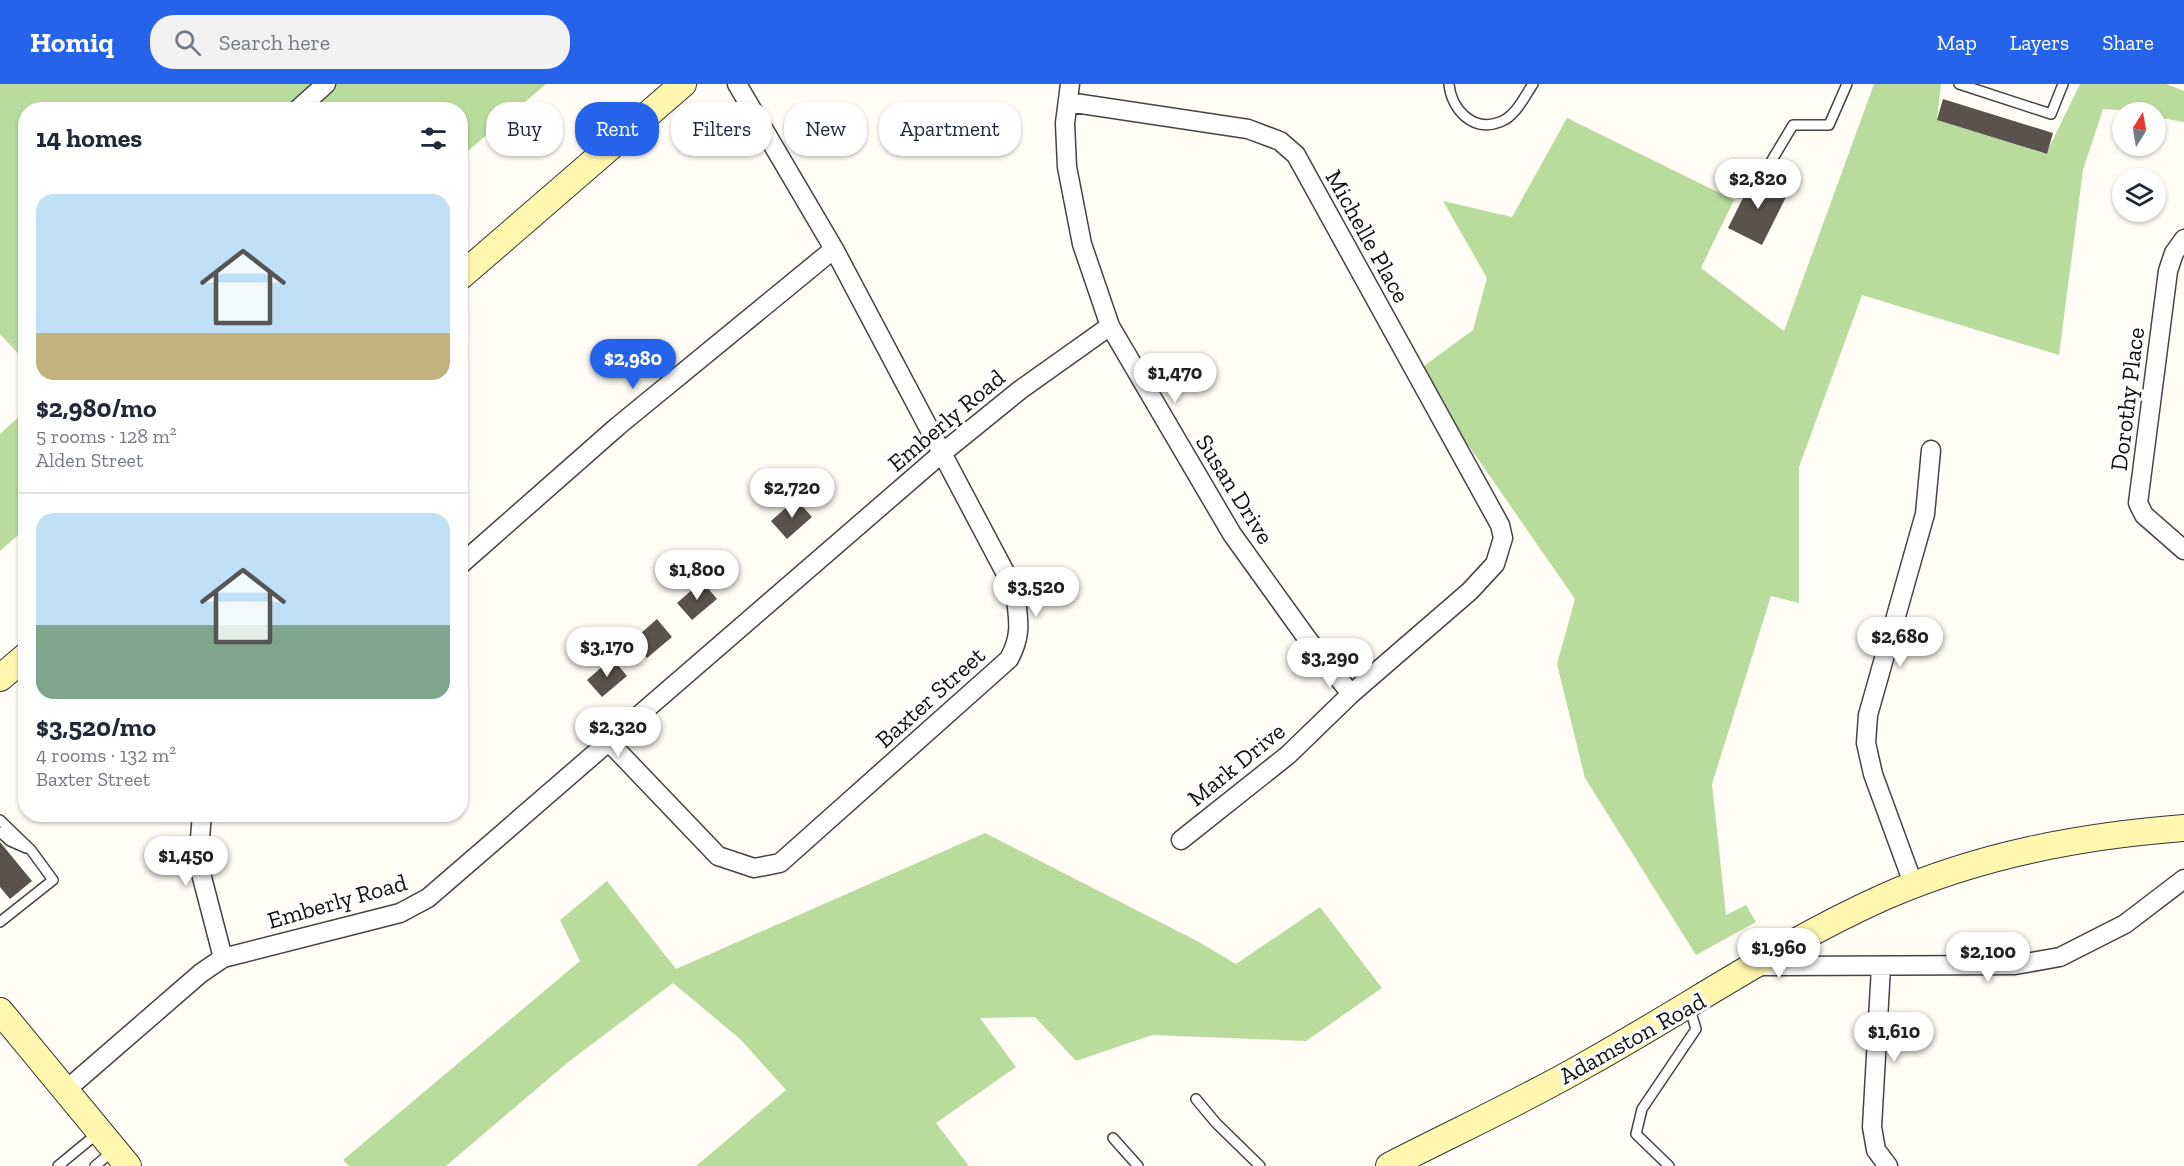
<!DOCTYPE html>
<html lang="en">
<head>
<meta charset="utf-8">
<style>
	:root { --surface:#fff; --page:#f2f2f3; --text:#1f2937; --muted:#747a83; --line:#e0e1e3; --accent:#2563eb }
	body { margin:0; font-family:"Zilla Slab",serif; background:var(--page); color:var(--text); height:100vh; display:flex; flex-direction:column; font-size:22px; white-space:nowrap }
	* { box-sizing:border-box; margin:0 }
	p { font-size:20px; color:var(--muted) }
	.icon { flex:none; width:33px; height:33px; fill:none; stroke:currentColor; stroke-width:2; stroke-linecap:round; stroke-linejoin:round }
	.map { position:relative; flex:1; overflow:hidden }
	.details { position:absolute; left:18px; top:18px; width:450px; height:720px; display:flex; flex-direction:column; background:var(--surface); border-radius:24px; box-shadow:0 2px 4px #0004 }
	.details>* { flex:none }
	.guide { position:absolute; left:486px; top:18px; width:570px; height:54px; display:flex; gap:12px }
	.needle { width:39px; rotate:11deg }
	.fabs { position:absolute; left:2112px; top:18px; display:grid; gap:12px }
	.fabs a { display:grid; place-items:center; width:54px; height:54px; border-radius:50%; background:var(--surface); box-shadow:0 2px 4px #0004; font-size:30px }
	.price { position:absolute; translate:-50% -51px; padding:0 14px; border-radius:21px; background:#fff; color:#222; font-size:20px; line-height:39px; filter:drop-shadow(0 2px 3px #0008) }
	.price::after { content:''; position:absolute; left:50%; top:36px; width:18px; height:14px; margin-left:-9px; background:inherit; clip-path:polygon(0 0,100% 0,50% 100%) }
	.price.selected { background:var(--accent); color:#fff }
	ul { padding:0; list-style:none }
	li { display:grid; align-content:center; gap:12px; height:318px; padding:0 18px }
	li+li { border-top:2px solid var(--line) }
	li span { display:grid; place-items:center; height:186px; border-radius:18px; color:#555 }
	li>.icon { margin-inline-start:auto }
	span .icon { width:108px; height:108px; fill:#fffc; stroke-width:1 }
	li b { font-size:26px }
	h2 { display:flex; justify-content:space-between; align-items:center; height:72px; padding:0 18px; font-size:26px }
	.tag { padding:0 21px; border-radius:24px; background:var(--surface); box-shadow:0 2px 4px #0004; font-size:21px; line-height:54px }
	.tag.selected { background:var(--accent); color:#fff }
	header { display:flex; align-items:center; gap:36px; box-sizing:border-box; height:84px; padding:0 30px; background:var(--accent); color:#fff }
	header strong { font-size:28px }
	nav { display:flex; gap:33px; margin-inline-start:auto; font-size:21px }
	.search { width:420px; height:54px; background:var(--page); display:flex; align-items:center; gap:15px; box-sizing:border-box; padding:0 21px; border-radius:24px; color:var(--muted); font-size:22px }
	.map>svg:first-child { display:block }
	.forest { fill:#b9dc9c }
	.building { fill:#5a524d }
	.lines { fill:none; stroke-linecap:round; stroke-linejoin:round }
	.lane-casing { stroke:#444; stroke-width:12 }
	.street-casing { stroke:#444; stroke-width:21 }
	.secondary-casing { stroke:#333; stroke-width:28 }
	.lane { stroke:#fff; stroke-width:9 }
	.street { stroke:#fff; stroke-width:18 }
	.secondary { stroke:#fff6b0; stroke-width:26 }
	.labels { text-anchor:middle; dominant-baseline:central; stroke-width:6; stroke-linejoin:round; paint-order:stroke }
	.street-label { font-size:24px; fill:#111; stroke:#fff }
</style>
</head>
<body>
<header>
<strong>Homiq</strong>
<div class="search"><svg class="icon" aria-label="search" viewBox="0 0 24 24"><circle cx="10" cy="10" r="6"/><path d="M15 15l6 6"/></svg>Search here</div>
<nav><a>Map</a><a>Layers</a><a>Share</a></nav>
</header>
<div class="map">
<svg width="2184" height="1082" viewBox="0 0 2184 1082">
	<rect width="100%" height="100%" fill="#fffdf5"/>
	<path class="forest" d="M0,0H546L461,73L460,26H26L25,277L0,250Z
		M1874,0H1941L1937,36L2046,70L2080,0H2166L2184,7V38L2156,33V28L2103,25L2083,86L2059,271L1862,211L1799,383V519L1771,512L1712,700L1726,831L1746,821L1756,838L1696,871L1585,694L1557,580L1575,515L1417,287L1473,246L1487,194L1443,117L1512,133L1567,34L1734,116L1701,184L1784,247Z
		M25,327V445L0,467V350Z
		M985,749L1199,858L1236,880L1320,823L1382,904L1306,957L1152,951L1076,977L1035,933L980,934L1016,983L936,1039L969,1082H696L786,1006L740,955L673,899L567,979L446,1082H349L343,1076L580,877L560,836L607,797L676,885Z"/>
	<path class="building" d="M1943,15L2053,49L2047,70L1937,36Z
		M1754,92L1788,109L1762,161L1728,144Z
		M796,415L812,433L787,455L771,437Z
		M702,497L717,515L692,536L677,519Z
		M657,535L672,553L647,574L632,557Z
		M612,574L627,592L602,613L587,596Z
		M0,758L32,797L10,815L0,803Z"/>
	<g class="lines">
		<defs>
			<path id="lane" d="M1449,0C1451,24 1472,49 1500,38C1516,32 1524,13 1533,0
				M1959,0L2051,30L2063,0
				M1772,76L1793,41H1829L1847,0
				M0,736L31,766L53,796L0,838
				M0,748L10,757L26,764
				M1196,1015L1216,1039L1260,1082
				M1113,1054L1138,1082
				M58,1082L98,1049
				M95,1082L113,1067
				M1669,1082L1636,1050L1642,1025L1696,945L1689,922"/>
			<path id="street" d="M1070,0L1065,39L1067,83L1082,160L1110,242L1232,450L1306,553L1351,610
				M1068,18L1248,45L1280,57L1296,71L1500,441L1503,454L1495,480L1470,507L1351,610L1288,671L1181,756
				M297,26L326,0
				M2184,155L2174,169L2168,187L2138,419L2144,431L2184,466
				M460,481L618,342L834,165
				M609,658L718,772L754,784L780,779L1009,575C1023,549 1018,535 1015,507L834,165L737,0
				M202,730L198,778L223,874
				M1914,802L1873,690L1866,659L1868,631L1925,430L1931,366
				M1757,882L2015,881L2060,873L2125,840L2184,795
				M1881,883L1872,1043L1876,1066L1888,1082
				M66,1006L201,889L223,874L400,829L428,814L941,370L1020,306L1110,242"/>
			<path id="secondary" d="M460,193L683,0
				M0,594L26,572
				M0,927L128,1082
				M1389,1082C1455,1048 1523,1017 1587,980C1686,925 1781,859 1884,813C1980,771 2080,752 2184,744"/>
		</defs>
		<use href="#lane" class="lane-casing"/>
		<use href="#street" class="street-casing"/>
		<use href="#secondary" class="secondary-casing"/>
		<use href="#lane" class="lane"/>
		<use href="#street" class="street"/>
		<use href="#secondary" class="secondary"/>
	</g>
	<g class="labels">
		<g class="street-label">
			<text transform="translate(1368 152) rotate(61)">Michelle Place</text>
			<text transform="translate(2127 315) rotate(-83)">Dorothy Place</text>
			<text transform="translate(946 336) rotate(-40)">Emberly Road</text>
			<text transform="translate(1235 405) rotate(58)">Susan Drive</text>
			<text transform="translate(930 613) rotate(-42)">Baxter Street</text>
			<text transform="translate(1236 680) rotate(-39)">Mark Drive</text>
			<text transform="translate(337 817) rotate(-16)">Emberly Road</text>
			<text transform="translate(1632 954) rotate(-29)">Adamston Road</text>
		</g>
	</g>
</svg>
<div class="fabs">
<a><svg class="needle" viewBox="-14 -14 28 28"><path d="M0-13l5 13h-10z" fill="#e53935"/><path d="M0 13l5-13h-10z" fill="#747a83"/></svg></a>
<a><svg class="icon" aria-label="layers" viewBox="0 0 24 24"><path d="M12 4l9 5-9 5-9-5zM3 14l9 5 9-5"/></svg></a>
</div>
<b class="price" style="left:1758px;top:126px">$2,820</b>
<b class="price selected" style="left:633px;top:306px">$2,980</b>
<b class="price" style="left:1175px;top:320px">$1,470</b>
<b class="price" style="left:792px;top:435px">$2,720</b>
<b class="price" style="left:697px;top:517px">$1,800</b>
<b class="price" style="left:1036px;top:534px">$3,520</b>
<b class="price" style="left:1900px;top:584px">$2,680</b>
<b class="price" style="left:607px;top:594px">$3,170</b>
<b class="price" style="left:1330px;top:605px">$3,290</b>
<b class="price" style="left:618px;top:674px">$2,320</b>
<b class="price" style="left:186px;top:803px">$1,450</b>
<b class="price" style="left:1779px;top:895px">$1,960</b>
<b class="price" style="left:1988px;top:899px">$2,100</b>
<b class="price" style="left:1894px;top:979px">$1,610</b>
<div class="guide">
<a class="tag">Buy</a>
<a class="tag selected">Rent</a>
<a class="tag">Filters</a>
<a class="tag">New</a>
<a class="tag">Apartment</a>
</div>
<section class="details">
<h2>14 homes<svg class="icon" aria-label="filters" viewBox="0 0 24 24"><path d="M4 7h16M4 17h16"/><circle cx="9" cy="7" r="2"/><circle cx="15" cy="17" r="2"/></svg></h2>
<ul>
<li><span style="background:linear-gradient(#bfe0f5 75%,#c2b280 0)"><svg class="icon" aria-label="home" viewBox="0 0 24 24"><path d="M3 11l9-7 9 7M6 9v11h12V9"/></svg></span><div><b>$2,980/mo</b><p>5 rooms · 128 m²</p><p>Alden Street</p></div></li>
<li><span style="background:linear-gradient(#bfe0f5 60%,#7fa58c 0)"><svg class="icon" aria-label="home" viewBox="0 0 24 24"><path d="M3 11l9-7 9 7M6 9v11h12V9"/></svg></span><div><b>$3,520/mo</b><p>4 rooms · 132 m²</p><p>Baxter Street</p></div></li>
</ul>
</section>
</div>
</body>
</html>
